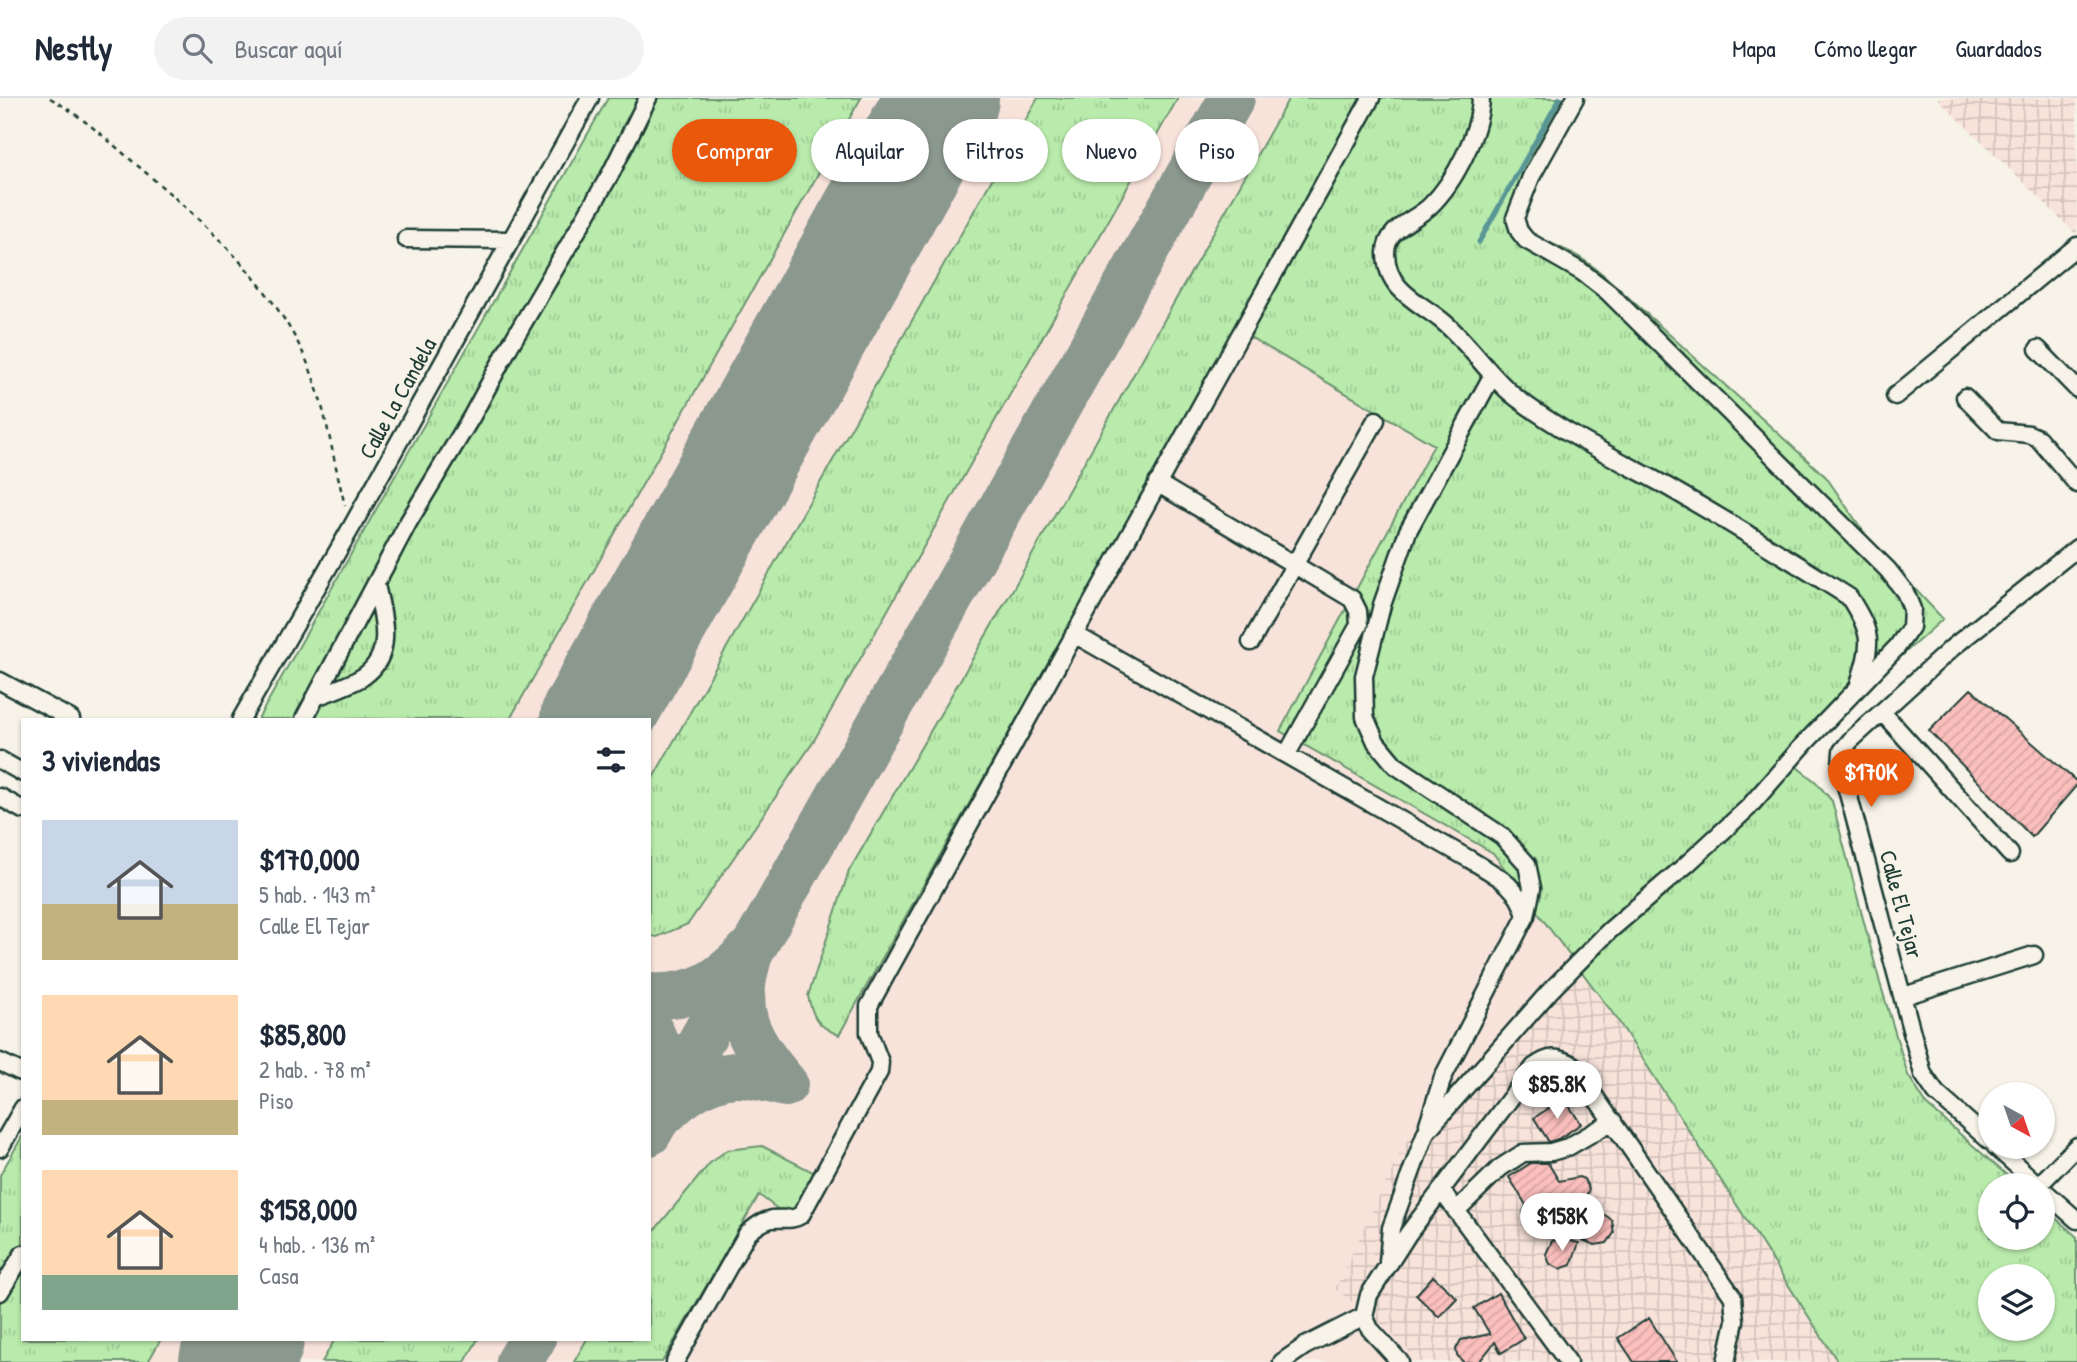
<!DOCTYPE html>
<html lang="es">
<head>
<meta charset="utf-8">
<style>
	:root { --surface:#fff; --page:#f2f2f3; --text:#1f2937; --muted:#747a83; --line:#e0e1e3; --accent:#ea580c }
	body { margin:0; font-family:"Patrick Hand",sans-serif; background:var(--page); color:var(--text); height:100vh; display:flex; flex-direction:column; font-size:26px; white-space:nowrap }
	* { box-sizing:border-box; margin:0 }
	p { font-size:23px; color:var(--muted) }
	.icon { flex:none; width:38px; height:38px; fill:none; stroke:currentColor; stroke-width:2; stroke-linecap:round; stroke-linejoin:round }
	.map { position:relative; flex:1; overflow:hidden }
	.panel { position:absolute; left:21px; top:620px; width:630px; height:623px; display:flex; flex-direction:column; background:var(--surface); border-radius:0px; box-shadow:0 2px 5px #0004 }
	.panel>* { flex:none }
	.guide { position:absolute; left:672px; top:21px; width:665px; height:63px; display:flex; gap:14px }
	.needle { width:46px; rotate:140deg }
	.tools { position:absolute; left:1978px; top:984px; display:grid; gap:14px }
	.tools a { display:grid; place-items:center; width:77px; height:77px; border-radius:50%; background:var(--surface); box-shadow:0 2px 5px #0004; font-size:35px }
	.price { position:absolute; translate:-50% -60px; padding:0 16px; border-radius:24px; background:#fff; color:#222; font-size:23px; line-height:46px; filter:drop-shadow(0 2px 4px #0008) }
	.price::after { content:''; position:absolute; left:50%; top:42px; width:21px; height:16px; margin-left:-10px; background:inherit; clip-path:polygon(0 0,100% 0,50% 100%) }
	.price.on { background:var(--accent); color:#fff }
	ul { padding:0; list-style:none }
	li { display:flex; align-items:center; gap:21px; height:175px; padding:0 21px }
	li span { display:grid; place-items:center; flex:none; width:196px; height:140px; border-radius:0px; color:#555 }
	li>.icon { margin-inline-start:auto }
	span .icon { width:84px; height:84px; fill:#fffc; stroke-width:1 }
	li b { font-size:30px }
	h2 { display:flex; justify-content:space-between; align-items:center; height:84px; padding:0 21px; font-size:30px }
	.tag { padding:0 24px; border-radius:32px; background:var(--surface); box-shadow:0 2px 5px #0004; font-size:24px; line-height:63px }
	.tag.on { background:var(--accent); color:#fff }
	header { display:flex; align-items:center; gap:42px; box-sizing:border-box; height:98px; padding:0 35px; background:var(--surface); border-bottom:2px solid var(--line) }
	header strong { font-size:33px }
	nav { display:flex; gap:38px; margin-inline-start:auto; font-size:24px }
	.search { width:490px; height:63px; background:var(--page); display:flex; align-items:center; gap:18px; box-sizing:border-box; padding:0 24px; border-radius:38px; color:var(--muted); font-size:26px }
	.map>svg:first-child { display:block }
	.built { fill:#f8e3db; fill-rule:evenodd }
	.industrial { fill:url(#industrial-grid) }
	.grass { fill:url(#grass-tufts); stroke:#6c9470; stroke-width:2; fill-rule:evenodd }
	.lines { fill:none; stroke-linecap:round; stroke-linejoin:round }
	.stream { stroke:#599696; stroke-width:5 }
	.taxiway { stroke:#8b988e; stroke-width:46 }
	.runway { stroke:#8b988e; stroke-width:112 }
	.building { fill:url(#building-hatch); stroke:#1f3d34; stroke-width:2 }
	.minor-casing { stroke:#1f3d34; stroke-width:21 }
	.path { stroke:#1f3d34; stroke-width:2.5; stroke-dasharray:5 5; stroke-linecap:butt }
	.minor { stroke:#f7f3e8; stroke-width:16 }
	.labels { text-anchor:middle; dominant-baseline:central; stroke-width:5; stroke-linejoin:round; paint-order:stroke }
	.street-label { font-size:23px; fill:#1f3d34; stroke:#f7f3e8 }
</style>
</head>
<body>
<header>
<strong>Nestly</strong>
<div class="search"><svg class="icon" aria-label="search" viewBox="0 0 24 24"><circle cx="10" cy="10" r="6"/><path d="M15 15l6 6"/></svg>Buscar aquí</div>
<nav><a>Mapa</a><a>Cómo llegar</a><a>Guardados</a></nav>
</header>
<div class="map">
<svg width="2077" height="1264" viewBox="0 0 2077 1264">
	<defs>
		<pattern id="industrial-grid" width="8" height="8" patternUnits="userSpaceOnUse" patternTransform="scale(1.75)"><rect width="8" height="8" fill="#f8e3db"/><path d="M0 4h8M4 0v8" fill="none" stroke="#d4c4bd"/></pattern>
		<pattern id="grass-tufts" width="24" height="20" patternUnits="userSpaceOnUse" patternTransform="scale(1.75)"><rect width="24" height="20" fill="#b9ebac"/><path d="M3 7l-1-3M5 7V3M7 7l1-3M15 17l-1-3M17 17v-4M19 17l1-3" fill="none" stroke="#9fca95"/></pattern>
		<pattern id="building-hatch" width="6" height="6" patternUnits="userSpaceOnUse" patternTransform="scale(1.75)"><rect width="6" height="6" fill="#fbbfbd"/><path d="M-1 1l2-2M0 6l6-6M5 7l2-2" fill="none" stroke="#d7a5a3"/></pattern>
	</defs>
	<rect width="100%" height="100%" fill="#f7f3e8"/>
	<filter id="ink" filterUnits="userSpaceOnUse"><feTurbulence type="fractalNoise" baseFrequency=".0143" numOctaves="2"/><feDisplacementMap in="SourceGraphic" scale="14" xChannelSelector="R" yChannelSelector="G"/><feConvolveMatrix kernelMatrix="1 2 1 2 8 2 1 2 1" color-interpolation-filters="sRGB"/></filter>
	<g filter="url(#ink)">
		<path class="built" d="M608,0H1583L1525,100L1521,113L1523,125L1533,136L1569,153L1605,178L1826,379L1870,443L1943,521L1838,614L1797,669L1816,684L1832,703L1880,885L1908,977L1927,1007L2018,1087H1990V1139H2042V1108L2077,1139V1264H0V1077L23,1037V1241H649V621H258ZM1990,1178H2042V1230H1990Z"/>
		<path class="industrial" d="M1937,0H2077V134L2075,135Z
			M1571,860L1617,921L1670,1001L1838,1264H1420L1383,1227L1335,1191L1403,1048L1455,986Z"/>
		<path class="grass" d="M608,0H861L510,621H258Z
			M1038,0H1178L812,646L688,826L657,839L649,837V687Z
			M1289,0H1583L1525,100C1513,136 1543,140 1568,153C1582,160 1593,168 1605,178L1826,379L1870,443L1943,521L1838,614L1797,669L1816,684L1832,703L1880,885L1908,977L1927,1007L2018,1087H1990V1139H2042V1108L2077,1139V1264H1838L1617,921L1493,755L1280,633L1434,347L1236,231L839,937C817,928 813,920 808,898L849,773L1013,491ZM1990,1178H2042V1230H1990Z
			M23,1037V1241H161L148,1264H0V1077Z
			M762,1048L813,1074L811,1089L795,1113L783,1115L759,1097L662,1264H574L587,1241H649V1139L710,1065L727,1052Z
			M335,1241H478L465,1264H322Z"/>
		<g class="lines">
			<path class="stream" d="M1479,144L1560,0"/>
			<path class="taxiway" d="M649,898C697,900 721,883 752,850C731,910 744,939 785,986C769,982 751,976 735,977C707,979 681,997 663,1016
				M649,931C665,956 662,985 657,1013
				M649,1035L1232,0
				M519,1264L533,1241"/>
			<path class="runway" d="M596,621L943,0
				M235,1264L248,1241"/>
		</g>
		<path class="building" d="M1971,591L2077,684V687L2032,739L1929,633Z
			M1564,1000L1581,1026L1558,1041L1549,1044L1534,1020Z
			M1531,1065H1548L1559,1083L1579,1079L1584,1081L1589,1091L1583,1107L1571,1106L1551,1096L1552,1120L1548,1131L1535,1132L1526,1126L1523,1115L1526,1107L1509,1079Z
			M1588,1115H1602L1612,1122L1614,1135L1607,1145L1595,1147L1582,1142V1128Z
			M1562,1141L1579,1145L1571,1167L1560,1171L1550,1166L1546,1156L1552,1143Z
			M1433,1178L1457,1200L1439,1219L1416,1197Z
			M1498,1195L1524,1241L1501,1255L1495,1244L1479,1264H1463L1457,1257L1456,1251L1461,1242L1490,1236L1474,1210Z
			M1649,1220L1677,1264H1634L1618,1240Z"/>
		<g class="lines">
			<defs>
				<path id="minor" d="M1481,0C1480,34 1455,84 1430,108C1416,122 1385,130 1386,156C1387,192 1417,203 1441,222C1470,245 1488,278 1518,301C1565,336 1617,361 1668,389C1729,424 1789,461 1849,499C1873,537 1872,544 1859,586
					M406,141L511,142
					M2038,251L2077,291
					M1895,298L2077,148
					M1965,299L1998,333L2029,336L2038,340L2077,386
					M1157,385L1352,501L1358,513L1359,527L1287,656
					M1074,536L1469,761C1495,777 1518,786 1526,818
					M1251,544L1376,322
					M0,583L71,621
					M314,600C328,594 353,586 364,578C395,556 383,518 376,487
					M1882,614L2010,756
					M241,621L351,430L590,0
					M304,621L409,423L472,318L508,251L611,75L648,0
					M0,662L23,675
					M0,699L23,712
					M1904,898L2034,857
					M0,964L23,975
					M1428,1026L1443,979L1526,818L1532,790L1527,766L1502,738L1395,667L1376,644L1365,619L1364,578L1382,507L1408,433L1492,278
					M1990,1043L1936,995L1923,976L1841,669L1842,653L1851,642L1953,549L2077,450
					M1995,1048L2038,1087
					M0,1050L23,1010
					M2039,1087L2077,1048
					M2042,1091L2077,1122
					M1441,1092L1568,1264
					M1456,1113L1500,1070L1523,1055L1551,1054L1568,1049L1613,1023
					M1388,1164L1391,1130L1426,1034L1549,894L1609,833L1686,767L1748,710L1805,645L1897,549L1911,529L1912,511L1905,494L1888,472L1608,194L1582,174L1526,142L1519,133L1515,120L1531,79L1575,0
					M0,1194L23,1156
					M675,1264L747,1136C755,1129 762,1123 772,1121C783,1120 792,1123 801,1117L879,974L880,964L869,935V908L1371,0
					M1282,1264L1305,1248L1364,1218
					M1400,1264L1370,1231L1364,1218L1369,1197L1408,1136L1534,969C1549,958 1557,958 1573,967L1733,1199L1735,1223L1726,1264"/>
			</defs>
			<use href="#minor" class="minor-casing"/>
			<path class="path" d="M50,0C83,19 109,43 138,68C199,120 263,176 300,249C325,297 331,355 345,407"/>
			<use href="#minor" class="minor"/>
		</g>
	</g>
	<g class="labels">
		<g class="street-label">
			<text transform="translate(397 300) rotate(-61)">Calle La Candela</text>
			<text transform="translate(1902 806) rotate(75)">Calle El Tejar</text>
		</g>
	</g>
</svg>
<div class="tools">
<a><svg class="needle" viewBox="-14 -14 28 28"><path d="M0-13l5 13h-10z" fill="#e53935"/><path d="M0 13l5-13h-10z" fill="#747a83"/></svg></a>
<a><svg class="icon" aria-label="locate" viewBox="0 0 24 24"><circle cx="12" cy="12" r="6"/><path d="M12 2v4M12 18v4M2 12h4M18 12h4"/></svg></a>
<a><svg class="icon" aria-label="layers" viewBox="0 0 24 24"><path d="M12 4l9 5-9 5-9-5zM3 14l9 5 9-5"/></svg></a>
</div>
<b class="price on" style="left:1871px;top:711px">$170K</b>
<b class="price" style="left:1557px;top:1023px">$85.8K</b>
<b class="price" style="left:1562px;top:1155px">$158K</b>
<div class="guide">
<a class="tag on">Comprar</a>
<a class="tag">Alquilar</a>
<a class="tag">Filtros</a>
<a class="tag">Nuevo</a>
<a class="tag">Piso</a>
</div>
<section class="panel">
<h2>3 viviendas<svg class="icon" aria-label="filters" viewBox="0 0 24 24"><path d="M4 7h16M4 17h16"/><circle cx="9" cy="7" r="2"/><circle cx="15" cy="17" r="2"/></svg></h2>
<ul>
<li><span style="background:linear-gradient(#c9d6e8 60%,#c2b280 0)"><svg class="icon" aria-label="home" viewBox="0 0 24 24"><path d="M3 11l9-7 9 7M6 9v11h12V9"/></svg></span><div><b>$170,000</b><p>5 hab. · 143 m²</p><p>Calle El Tejar</p></div></li>
<li><span style="background:linear-gradient(#ffd9b3 75%,#c2b280 0)"><svg class="icon" aria-label="home" viewBox="0 0 24 24"><path d="M3 11l9-7 9 7M6 9v11h12V9"/></svg></span><div><b>$85,800</b><p>2 hab. · 78 m²</p><p>Piso</p></div></li>
<li><span style="background:linear-gradient(#ffd9b3 75%,#7fa58c 0)"><svg class="icon" aria-label="home" viewBox="0 0 24 24"><path d="M3 11l9-7 9 7M6 9v11h12V9"/></svg></span><div><b>$158,000</b><p>4 hab. · 136 m²</p><p>Casa</p></div></li>
</ul>
</section>
</div>
</body>
</html>
